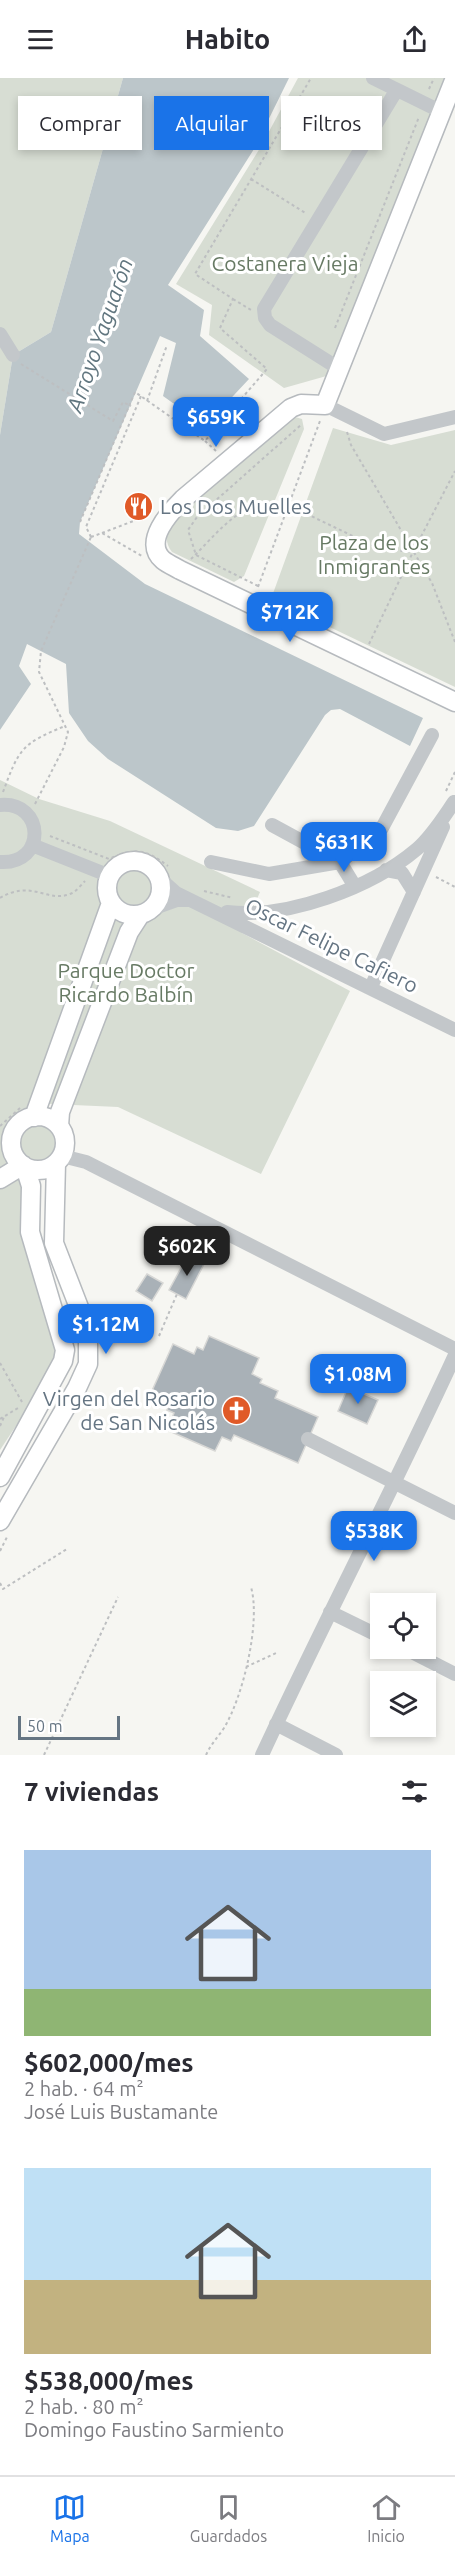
<!DOCTYPE html>
<html lang="es">
<head>
<meta charset="utf-8">
<style>
	:root { --surface:#fff; --page:#f2f2f3; --text:#2b2b33; --muted:#7c7c81; --line:#e1e1e2; --accent:#1a73e8 }
	body { margin:0; font-family:Ubuntu,sans-serif; background:var(--page); color:var(--text); height:100vh; display:flex; flex-direction:column; font-size:22px; white-space:nowrap }
	* { box-sizing:border-box; margin:0 }
	p { font-size:20px; color:var(--muted) }
	.icon { flex:none; width:33px; height:33px; fill:none; stroke:currentColor; stroke-width:2; stroke-linecap:round; stroke-linejoin:round }
	.map { position:relative; height:1677px; overflow:hidden }
	.drawer { display:flex; flex-direction:column; background:var(--surface); flex:1 }
	.drawer>* { flex:none }
	.banner { position:absolute; left:18px; top:18px; width:420px; height:54px; display:flex; gap:12px }
	.controls { position:absolute; left:370px; top:1515px; display:grid; gap:12px }
	.controls a { display:grid; place-items:center; width:66px; height:66px; border-radius:0px; background:var(--surface); box-shadow:0 3px 9px #0003; font-size:30px }
	.scale { position:absolute; left:18px; bottom:15px; width:102px; box-sizing:border-box; padding-left:6px; border:3px solid #657583; border-top:0; font-size:16px; line-height:21px; white-space:nowrap; color:#657583; -webkit-text-stroke:4px #fff; paint-order:stroke }
	.price { position:absolute; translate:-50% -51px; padding:0 14px; border-radius:12px; background:var(--accent); color:#fff; font-size:20px; line-height:39px; filter:drop-shadow(0 2px 3px #0008) }
	.price::after { content:''; position:absolute; left:50%; top:36px; width:18px; height:14px; margin-left:-9px; background:inherit; clip-path:polygon(0 0,100% 0,50% 100%) }
	.price.selected { background:#222; color:#fff }
	ul { padding:0; list-style:none }
	li { display:grid; align-content:center; gap:12px; height:318px; padding:0 24px }
	li span { display:grid; place-items:center; height:186px; border-radius:0px; color:#555 }
	li>.icon { margin-inline-start:auto }
	span .icon { width:108px; height:108px; fill:#fffc; stroke-width:1 }
	li b { font-size:26px }
	h2 { display:flex; justify-content:space-between; align-items:center; height:72px; padding:0 24px; font-size:26px }
	.chip { padding:0 21px; border-radius:0px; background:var(--surface); box-shadow:0 3px 9px #0003; font-size:21px; line-height:54px }
	.chip.selected { background:var(--accent); color:#fff }
	header { display:flex; justify-content:space-between; align-items:center; height:78px; padding:0 24px; background:var(--surface); font-size:27px; font-weight:700 }
	.tab-bar { display:flex; justify-content:space-around; align-items:center; height:84px; border-top:2px solid var(--line); background:var(--surface); font-size:16px; color:var(--muted) }
	.tab-bar a { display:grid; justify-items:center; gap:3px }
	.tab-bar .selected { color:var(--accent) }
	.map>svg:first-child { display:block }
	.green { fill:#d7ddd3 }
	.water { fill:#bcc6ca }
	.building { fill:#a9b1b7; stroke:#d7d7d5; stroke-width:1.5 }
	.lines { fill:none; stroke-linecap:round; stroke-linejoin:round }
	.major-casing { stroke:#b6babe; stroke-width:21 }
	.path { stroke:#bdbfc1; stroke-width:2; stroke-dasharray:3 3; stroke-linecap:butt }
	.minor { stroke:#c3c7ca; stroke-width:14 }
	.major { stroke:#fff; stroke-width:18 }
	.labels { text-anchor:middle; dominant-baseline:central; stroke-width:6; stroke-linejoin:round; paint-order:stroke }
	.park-label { font-size:21px; fill:#677a64; stroke:#fff }
	.poi-label { font-size:21px; fill:#657583; stroke:#fff; text-anchor:start }
	.street-label { font-size:21px; fill:#657583; stroke:#fff }
	.water-label { font-size:22px; font-style:italic; fill:#61767f; stroke:#fff }
</style>
</head>
<body>
<header><svg class="icon" aria-label="menu" viewBox="0 0 24 24"><path d="M4 6h16M4 12h16M4 18h16"/></svg>Habito<svg class="icon" aria-label="share" viewBox="0 0 24 24"><path d="M12 15V3M7 8l5-5 5 5M5 13v7h14v-7"/></svg></header>
<div class="map">
<svg width="455" height="1677" viewBox="0 0 455 1677">
	<rect width="100%" height="100%" fill="#f6f6f2"/>
	<path class="green" d="M0,0H123L51,254L13,277L0,357Z
		M298,0H446L330,297L284,310L209,257L212,227L176,206L260,70Z
		M292,338L302,341L304,351L244,498L234,504L172,474C162,461 168,451 176,439Z
		M333,350L391,367L455,352V609L271,521Z
		M0,702L39,721L110,743L260,814L242,855L350,913L261,1096L118,1029L29,1025L27,1046H46C71,1061 52,1094 24,1080L21,1116L25,1146L57,1265L53,1292L0,1372Z"/>
	<path class="water" d="M123,0H289L254,71L168,207L204,232L200,258L249,301L205,348L163,318L176,265L160,258L80,444L79,456L145,506L423,640L410,668L340,631L331,632L325,637L254,748L238,753L216,750L108,681L88,663L69,635L66,586L27,566L19,588L31,606L0,652V357L13,277L51,254Z"/>
	<path class="building" d="M188,1177L204,1186L186,1221L169,1212Z
		M147,1196L163,1205L152,1223L136,1213Z
		M209,1258L259,1280L252,1296L262,1301L260,1305L278,1313L275,1320L318,1339L298,1385L234,1357L231,1363L222,1359L215,1373L167,1352L174,1335L167,1332L170,1324L151,1315L173,1266L194,1276L197,1269L203,1272Z
		M348,1309L378,1322L367,1346L338,1333Z"/>
	<g class="lines">
		<defs>
			<path id="major" d="M455,0L325,327L301,326L291,330L183,421C170,434 142,464 163,482C168,486 175,489 180,492L455,624
				M107 810a27 27 0 1 1 54 0a27 27 0 1 1-54 0Z
				M11 1065a27 27 0 1 1 54 0a27 27 0 1 1-54 0Z
				M34,1039L111,825
				M59,1048L60,1034L129,854L140,837
				M0,1101L23,1087
				M0,1399L63,1283L65,1272L30,1154L31,1108L25,1089
				M0,1443L77,1310L88,1286V1262L80,1232L54,1165L56,1085"/>
		</defs>
		<use href="#major" class="major-casing"/>
		<path class="path" d="M429,11L434,0
			M251,101L307,136
			M233,221L251,232
			M335,250L419,39
			M21,286L113,343L123,324L131,328
			M147,323L167,267
			M347,354L351,367L432,505L455,564
			M205,363L216,373
			M80,444L135,314L205,363L267,291L220,250L233,221L195,196L311,0
			M102,455L149,437
			M91,459L86,449L141,318
			M91,459L102,455L142,478
			M191,481C219,454 245,415 288,427L380,471L413,474L455,393
			M258,508L196,477L188,452L197,439L302,346
			M258,509L320,343
			M369,566L413,474
			M446,713L455,694
			M3,714C19,671 21,666 65,648
			M35,726L64,669L68,654L39,594L41,573L91,459
			M50,758L109,781C136,769 145,771 168,788
			M436,799L455,809
			M204,813L233,820
			M0,820C32,801 47,825 70,816C76,814 81,807 85,803
			M0,1048L20,1030
			M159,1258L177,1216
			M0,1285L22,1324
			M0,1341L18,1330
			M0,1348L4,1339
			M332,1459H339
			M0,1473L8,1457
			M0,1505L3,1511L67,1471
			M246,1589L276,1575
			M44,1677L118,1519
			M206,1677C211,1666 218,1659 224,1650C243,1619 261,1544 251,1509"/>
		<path class="minor" d="M373,0L440,33
			M0,256L13,277
			M338,290L270,247L265,240L264,231L396,13
			M325,327L384,356L455,339
			M0,727C45,723 47,787 0,784
			M32,767L110,798
			M211,784L269,796L340,784L272,747
			M386,792L402,795L414,814
			M158,799L176,815L455,952
			M354,807L340,784L382,750L432,657
			M152,831L177,822H188
			M227,834C287,841 371,810 417,771C432,758 443,740 454,724
			M371,909L443,749
			M62,1078L86,1084L455,1271
			M308,1361L455,1435
			M330,1534L381,1559
			M404,1570L455,1596
			M276,1646L336,1677
			M262,1677C324,1543 393,1412 455,1277"/>
		<use href="#major" class="major"/>
	</g>
	<defs>
		<symbol id="restaurant-disc" viewBox="-11 -11 22 22"><circle r="9.5" fill="#e05a28" stroke="#fff"/><path d="M-5-6h1v4h1v-4h1v4h1v-4h1v5L-1.5 .5V6h-2V.5L-5-1ZM5-6V6H3V1.5H1.5Q1.5-4 5-6Z" fill="#fff"/></symbol>
		<symbol id="church-disc" viewBox="-11 -11 22 22"><circle r="9.5" fill="#e05a28" stroke="#fff"/><path d="M-1.2-6h2.4v3.5h3.3v2.4h-3.3V6h-2.4V-.1h-3.3v-2.4h3.3Z" fill="#fff"/></symbol>
	</defs>
	<g fill-rule="evenodd">
		<use href="#restaurant-disc" x="122" y="412" width="33" height="33"/>
		<use href="#church-disc" x="220" y="1316" width="33" height="33"/>
	</g>
	<g class="labels">
		<g class="park-label">
			<text x="285" y="185">Costanera Vieja</text>
			<text x="374" y="464">Plaza de los<tspan x="374" dy="24">Inmigrantes</tspan></text>
			<text x="126" y="892">Parque Doctor<tspan x="126" dy="24">Ricardo Balbín</tspan></text>
		</g>
		<g class="poi-label">
			<text x="160" y="428">Los Dos Muelles</text>
			<text x="215" y="1320" text-anchor="end">Virgen del Rosario<tspan x="215" dy="24">de San Nicolás</tspan></text>
		</g>
		<g class="street-label">
			<text transform="translate(332 867) rotate(26)">Oscar Felipe Cafiero</text>
		</g>
		<g class="water-label">
			<text transform="translate(99 257) rotate(-71)">Arroyo Yaguarón</text>
		</g>
	</g>
</svg>
<div class="controls">
<a><svg class="icon" aria-label="locate" viewBox="0 0 24 24"><circle cx="12" cy="12" r="6"/><path d="M12 2v4M12 18v4M2 12h4M18 12h4"/></svg></a>
<a><svg class="icon" aria-label="layers" viewBox="0 0 24 24"><path d="M12 4l9 5-9 5-9-5zM3 14l9 5 9-5"/></svg></a>
</div>
<div class="scale">50 m</div>
<b class="price" style="left:216px;top:370px">$659K</b>
<b class="price" style="left:290px;top:565px">$712K</b>
<b class="price" style="left:344px;top:795px">$631K</b>
<b class="price selected" style="left:187px;top:1199px">$602K</b>
<b class="price" style="left:106px;top:1277px">$1.12M</b>
<b class="price" style="left:358px;top:1327px">$1.08M</b>
<b class="price" style="left:374px;top:1484px">$538K</b>
<div class="banner">
<a class="chip">Comprar</a>
<a class="chip selected">Alquilar</a>
<a class="chip">Filtros</a>
</div>
</div>
<section class="drawer">
<h2>7 viviendas<svg class="icon" aria-label="filters" viewBox="0 0 24 24"><path d="M4 7h16M4 17h16"/><circle cx="9" cy="7" r="2"/><circle cx="15" cy="17" r="2"/></svg></h2>
<ul>
<li><span style="background:linear-gradient(#a9c7e8 75%,#8fb573 0)"><svg class="icon" aria-label="home" viewBox="0 0 24 24"><path d="M3 11l9-7 9 7M6 9v11h12V9"/></svg></span><div><b>$602,000/mes</b><p>2 hab. · 64 m²</p><p>José Luis Bustamante</p></div></li>
<li><span style="background:linear-gradient(#bfe0f5 60%,#c2b280 0)"><svg class="icon" aria-label="home" viewBox="0 0 24 24"><path d="M3 11l9-7 9 7M6 9v11h12V9"/></svg></span><div><b>$538,000/mes</b><p>2 hab. · 80 m²</p><p>Domingo Faustino Sarmiento</p></div></li>
</ul>
</section>
<nav class="tab-bar">
<a class="selected"><svg class="icon" aria-label="map" viewBox="0 0 24 24"><path d="M3 6l6-2 6 2 6-2v14l-6 2-6-2-6 2zM9 4v14M15 6v14"/></svg>Mapa</a>
<a><svg class="icon" aria-label="saved" viewBox="0 0 24 24"><path d="M7 4h10v16l-5-4-5 4z"/></svg>Guardados</a>
<a><svg class="icon" aria-label="home" viewBox="0 0 24 24"><path d="M3 11l9-7 9 7M6 9v11h12V9"/></svg>Inicio</a>
</nav>
</body>
</html>
